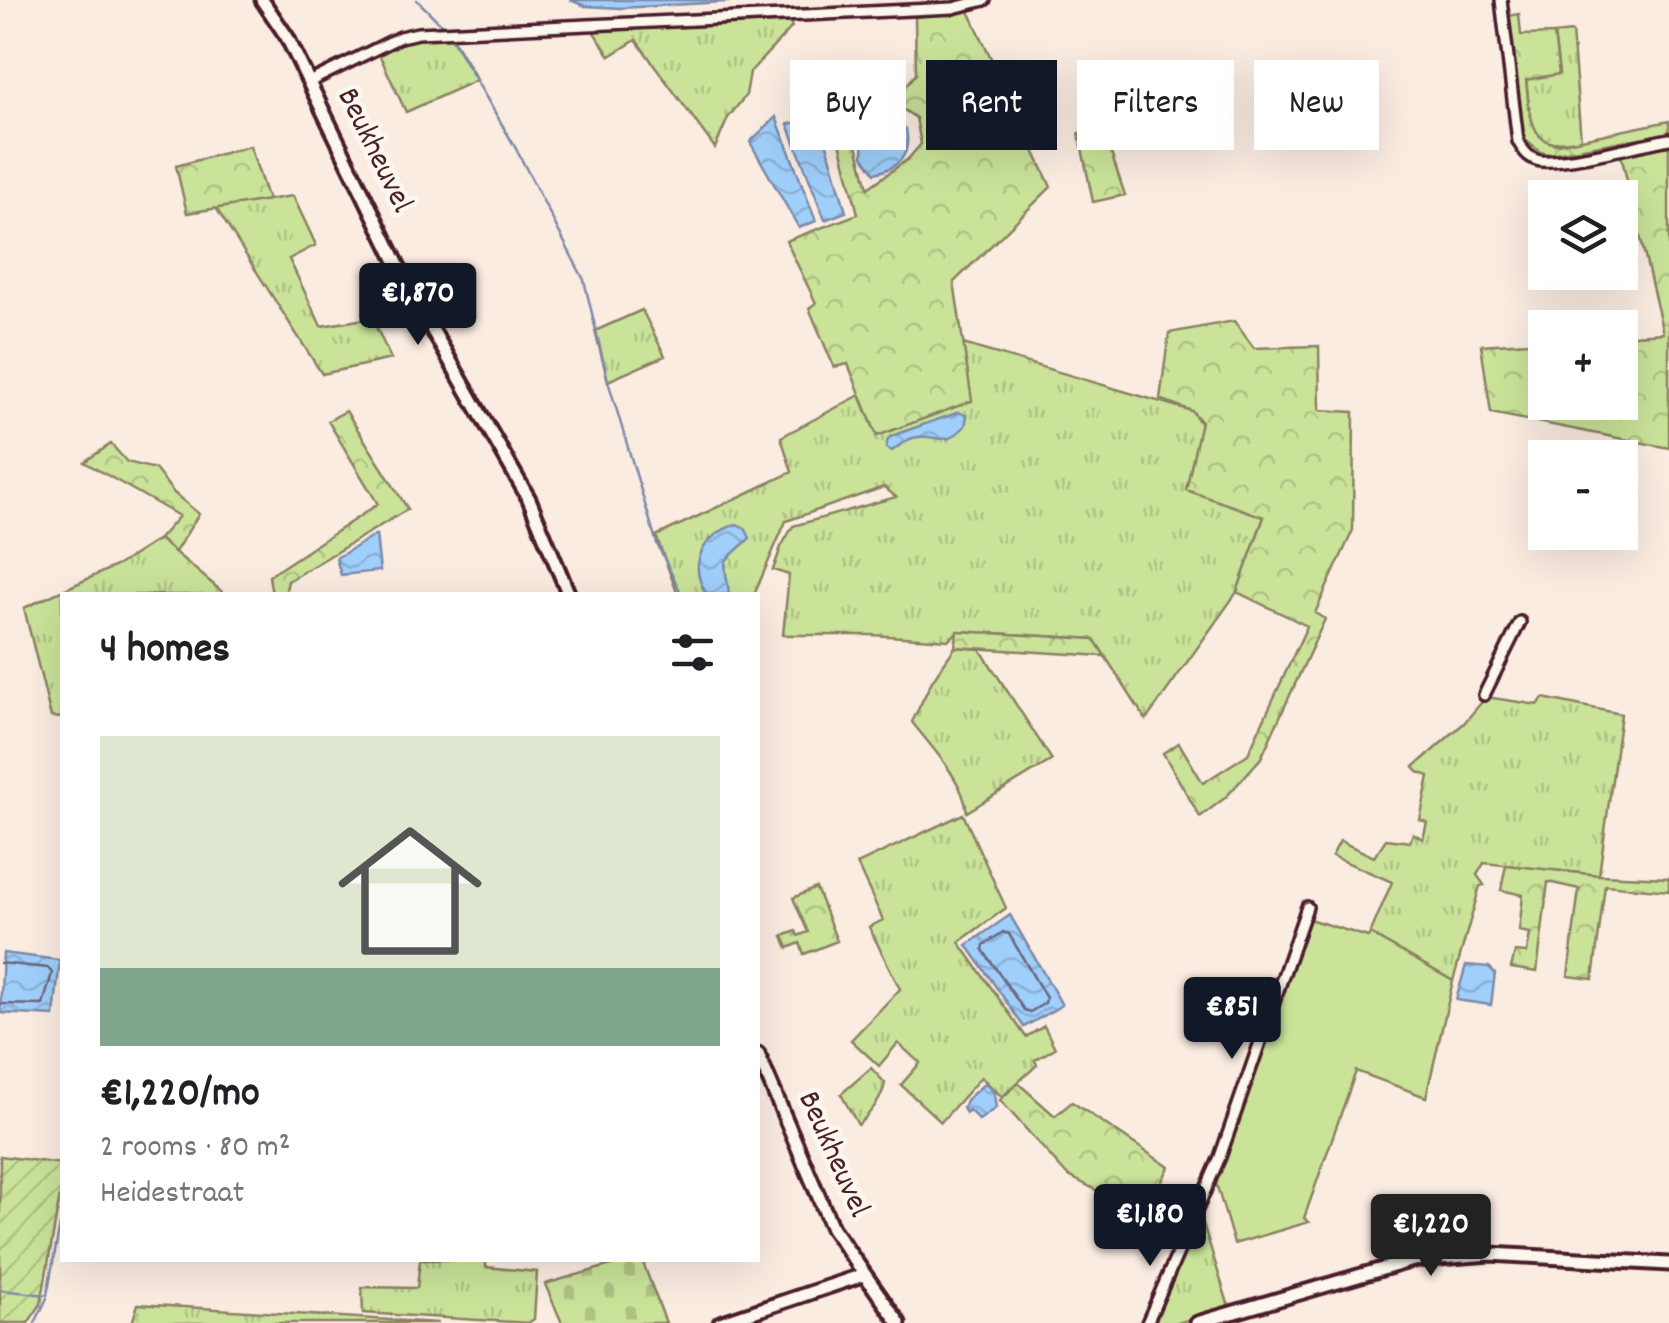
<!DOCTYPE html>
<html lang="en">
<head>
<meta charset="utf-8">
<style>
	:root { --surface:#fff; --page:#f2f2f2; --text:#202124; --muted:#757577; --accent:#111827 }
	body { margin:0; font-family:Dekko,sans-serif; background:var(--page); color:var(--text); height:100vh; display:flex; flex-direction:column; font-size:38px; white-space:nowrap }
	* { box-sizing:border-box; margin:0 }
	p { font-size:32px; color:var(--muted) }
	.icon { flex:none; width:55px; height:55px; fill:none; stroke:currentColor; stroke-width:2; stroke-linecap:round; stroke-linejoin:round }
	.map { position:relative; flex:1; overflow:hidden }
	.sheet { position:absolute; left:60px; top:592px; width:700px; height:670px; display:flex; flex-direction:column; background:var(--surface); border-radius:0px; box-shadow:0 10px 40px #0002 }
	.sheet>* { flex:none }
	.banner { position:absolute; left:790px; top:60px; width:728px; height:90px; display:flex; gap:20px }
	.tools { position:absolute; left:1528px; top:180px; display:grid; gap:20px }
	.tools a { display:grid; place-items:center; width:110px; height:110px; border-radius:0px; background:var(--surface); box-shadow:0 10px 40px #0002; font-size:50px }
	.price { position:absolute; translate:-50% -85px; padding:0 22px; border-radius:10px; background:var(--accent); color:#fff; font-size:32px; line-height:65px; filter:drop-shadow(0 2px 5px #0008) }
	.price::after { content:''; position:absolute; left:50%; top:60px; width:30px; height:22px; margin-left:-15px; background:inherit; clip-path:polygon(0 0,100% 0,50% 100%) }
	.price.on { background:#222; color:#fff }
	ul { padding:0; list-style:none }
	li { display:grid; align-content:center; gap:20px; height:530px; padding:0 40px }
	li span { display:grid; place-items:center; height:310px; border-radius:0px; color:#555 }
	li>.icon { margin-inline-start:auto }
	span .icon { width:180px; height:180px; fill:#fffc; stroke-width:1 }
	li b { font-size:42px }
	h2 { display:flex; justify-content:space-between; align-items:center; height:120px; padding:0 40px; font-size:42px }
	.chip { padding:0 35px; border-radius:0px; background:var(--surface); box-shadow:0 10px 40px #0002; font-size:35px; line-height:90px }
	.chip.on { background:var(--accent); color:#fff }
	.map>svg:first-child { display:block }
	.grass { fill:url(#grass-tufts); stroke:#8a8162; stroke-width:2.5 }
	.forest { fill:url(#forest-crowns); stroke:#8a8162; stroke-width:2.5 }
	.cemetery { fill:url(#cemetery-stones); stroke:#8a8162; stroke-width:2.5 }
	.garden { fill:url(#garden-furrows); stroke:#8a8162; stroke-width:2.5 }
	.pitch { fill:#cae399; stroke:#8a8162; stroke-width:2.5 }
	.water { fill:url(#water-waves); stroke:#7d89a8; stroke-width:2.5 }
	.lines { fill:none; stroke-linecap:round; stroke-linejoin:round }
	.shore { stroke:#6c657e; stroke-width:2.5 }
	.stream { stroke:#7d89a8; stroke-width:2.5 }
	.minor-casing { stroke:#4a1f2b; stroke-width:16 }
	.tertiary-casing { stroke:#4a1f2b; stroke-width:19 }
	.minor { stroke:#fbf7ec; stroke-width:9 }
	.tertiary { stroke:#fbf7ec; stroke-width:11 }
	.labels { text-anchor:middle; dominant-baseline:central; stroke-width:9; stroke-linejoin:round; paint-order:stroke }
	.street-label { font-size:32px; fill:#4a1f2b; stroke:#fbf7ec }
</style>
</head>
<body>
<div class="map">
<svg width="1669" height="1323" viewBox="0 0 1669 1323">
	<defs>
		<pattern id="grass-tufts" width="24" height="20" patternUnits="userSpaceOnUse" patternTransform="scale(2.5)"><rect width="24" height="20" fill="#cae399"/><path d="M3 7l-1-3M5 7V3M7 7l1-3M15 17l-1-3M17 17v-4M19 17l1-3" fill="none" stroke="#afc284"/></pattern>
		<pattern id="forest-crowns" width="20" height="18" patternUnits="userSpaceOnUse" patternTransform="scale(2.5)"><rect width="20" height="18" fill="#cae399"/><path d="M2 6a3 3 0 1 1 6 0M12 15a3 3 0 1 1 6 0" fill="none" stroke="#afc284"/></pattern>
		<pattern id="cemetery-stones" width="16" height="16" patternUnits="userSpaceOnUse" patternTransform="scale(2.5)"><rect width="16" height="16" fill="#cae399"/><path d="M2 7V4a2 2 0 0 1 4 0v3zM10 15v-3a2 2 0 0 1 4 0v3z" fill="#afc284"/></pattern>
		<pattern id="garden-furrows" width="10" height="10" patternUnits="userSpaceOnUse" patternTransform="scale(2.5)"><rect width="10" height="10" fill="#cae399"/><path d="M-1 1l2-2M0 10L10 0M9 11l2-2" fill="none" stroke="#afc284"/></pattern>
		<pattern id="water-waves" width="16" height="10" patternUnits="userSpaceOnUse" patternTransform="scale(2.5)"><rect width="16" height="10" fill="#9fcffb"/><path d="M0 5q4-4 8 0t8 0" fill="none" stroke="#8ab1d7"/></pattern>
	</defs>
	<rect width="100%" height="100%" fill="#fbece2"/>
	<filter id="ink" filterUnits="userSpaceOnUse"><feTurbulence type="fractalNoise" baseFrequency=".01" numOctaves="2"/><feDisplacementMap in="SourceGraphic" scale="20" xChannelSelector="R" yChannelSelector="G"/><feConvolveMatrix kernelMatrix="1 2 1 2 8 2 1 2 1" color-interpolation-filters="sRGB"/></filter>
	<g filter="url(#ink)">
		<path class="grass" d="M790,22L792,27L750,72L746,95L728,118L715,148L636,40L610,56L593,31Z
			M1572,32L1581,140L1545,143C1528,126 1529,102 1526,79L1559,74L1554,34Z
			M450,34L477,80L406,112L379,54L414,37Z
			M293,196L316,245L289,259L321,326L372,318L391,359L322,374L216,208Z
			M642,310L665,356L608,381L595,331Z
			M963,344L1192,411L1264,517L1237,592L1146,720L1094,639L958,631L949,640L871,635H783L789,575L773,570L781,547L793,526L896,497L884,487L786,521L754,595H678L656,536L792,472L781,437L860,395L877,436L971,401Z
			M159,539L226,595H62V718L51,717L24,608L118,565Z
			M955,647L980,649L1052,760L967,812C963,779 932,748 912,722L932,681Z
			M1486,697L1538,705L1543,698L1621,714L1599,875L1484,863L1477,875L1484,885L1480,886L1453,981L1370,934L1392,882L1332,856L1340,841L1374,857L1386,839L1410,842L1413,833L1423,839L1427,822L1420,820L1429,776L1418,772L1414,767L1464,723Z
			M963,814L1006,908L959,942L1026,1037L1044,1026L1055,1048L1035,1060L1037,1065L1002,1097L981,1077L941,1122L901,1085L920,1063L898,1043L879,1066L851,1040L900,989L869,927L883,920L857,864Z
			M871,1068L885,1083C882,1100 870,1113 858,1125L841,1094Z
			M1201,1217L1229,1307L1178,1323H1150Z
			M420,1260H486V1267L537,1272L534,1319L528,1323L363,1313L362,1287L417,1288Z
			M138,1304L438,1323H132Z"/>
		<path class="forest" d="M969,11L1051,187L954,282L972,401L877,436L848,364L834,367L809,308L816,303L786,241L858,214L823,74L845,61L858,68V91L846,102L868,188L908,159L921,144L916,118L898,106L899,94L916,74L915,17Z
			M1519,14L1521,35L1554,34L1559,74L1526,80C1529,104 1527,141 1557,144L1669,121V133L1549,154L1540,152L1524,139L1508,16Z
			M1103,129L1125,195L1093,202L1079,133Z
			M250,146L268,200L187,213L176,166Z
			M1669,146V448L1491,413L1481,345L1545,341V402H1620V336L1663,333L1621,155Z
			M1234,321L1254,348L1319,346L1320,410L1354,412L1353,530L1315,613L1325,619L1261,758L1226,797L1200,817L1163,753L1179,743L1203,783L1248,754L1307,626L1237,592L1264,517L1186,490L1201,421L1192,411L1160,399L1169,333Z
			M346,411L408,509L288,581L285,595H272L269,576L378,504L328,421Z
			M111,444L127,462L155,469L174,493L199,514L175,552L159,539L179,516L84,462Z
			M957,631L1094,639L1105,656L955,647Z
			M1506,865L1599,875L1669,878V891L1605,885L1593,979L1568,976L1579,889L1548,882L1537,972L1511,968L1515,952L1527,953L1530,933L1519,931L1523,895L1501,890Z
			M816,888L837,941L804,954L800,943L788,948L783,936L796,931L798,936L808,932L793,898Z
			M1018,1083L1055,1116L1072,1102L1169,1167L1145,1215L1067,1175L1000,1100Z"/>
		<path class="cemetery" d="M629,1260H642L666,1323H562L545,1284Z"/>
		<path class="garden" d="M0,1156L62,1164V1184L41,1304L28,1323H0Z"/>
		<path class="pitch" d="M1309,919L1368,937L1370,934L1453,981L1426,1097L1356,1071L1304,1218L1309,1222L1234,1244L1214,1176Z"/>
		<path class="water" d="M570,0H759L621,8L585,6Z
			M819,116L846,212L825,220L788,124Z
			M776,117L816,221L799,228L750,142Z
			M893,119L906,129C911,154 900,168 875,173L863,156L864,134L876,121Z
			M959,412L967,416L965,426C943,450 937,432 913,438C905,440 899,446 892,451L886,448L888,439L894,435Z
			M737,524L745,528L750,538C718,569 724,552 729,594L707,595C686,563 704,535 737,524Z
			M376,535L380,571L341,575L336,558Z
			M1010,915L1062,1005L1024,1027L967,945Z
			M3,953L60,960L54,1016L0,1013Z
			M1466,965L1489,967L1495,973L1491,1005L1456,1000Z
			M985,1083L994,1093L996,1108L979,1120L969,1110L966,1113L963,1108L966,1100Z"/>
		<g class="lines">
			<path class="shore" d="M1003,932L1009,934L1046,998L1045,1003L1030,1012L1024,1010L983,950L984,945Z
				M0,963L48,968L52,973L43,1005L0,1004"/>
			<path class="stream" d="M417,0L444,27
				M449,34L514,145L584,280L608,381L657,544L682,595
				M0,1290L47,1295L62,1214
				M35,1323L47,1298"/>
			<defs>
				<path id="minor" d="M1501,0L1518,141C1523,151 1530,160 1541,161C1571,163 1637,145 1669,139
					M309,82L400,37L418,33L953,8L985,0
					M1484,695L1520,622
					M1147,1323L1220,1157L1307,907"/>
				<path id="tertiary" d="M262,0L287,37L413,296L529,499L569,595
					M758,1054L832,1228L899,1323
					M720,1323L863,1275
					M1197,1323L1413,1260L1490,1254L1669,1264"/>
			</defs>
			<use href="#minor" class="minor-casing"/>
			<use href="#tertiary" class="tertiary-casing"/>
			<use href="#minor" class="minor"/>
			<use href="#tertiary" class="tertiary"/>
		</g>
	</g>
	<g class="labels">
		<g class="street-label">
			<text transform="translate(373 151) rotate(64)">Beukheuvel</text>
			<text transform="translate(832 1155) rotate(66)">Beukheuvel</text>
		</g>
	</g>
</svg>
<div class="tools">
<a><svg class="icon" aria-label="layers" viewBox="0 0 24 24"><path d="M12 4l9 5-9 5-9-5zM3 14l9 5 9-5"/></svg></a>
<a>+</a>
<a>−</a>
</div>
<b class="price" style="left:418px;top:348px">€1,870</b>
<b class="price" style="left:1232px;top:1062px">€851</b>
<b class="price" style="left:1150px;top:1269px">€1,180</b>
<b class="price on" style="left:1431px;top:1279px">€1,220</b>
<div class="banner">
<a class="chip">Buy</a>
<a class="chip on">Rent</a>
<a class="chip">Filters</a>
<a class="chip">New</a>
</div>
<section class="sheet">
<h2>4 homes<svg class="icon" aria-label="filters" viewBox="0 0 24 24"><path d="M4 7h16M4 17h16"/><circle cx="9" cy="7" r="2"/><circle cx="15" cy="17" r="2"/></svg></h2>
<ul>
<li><span style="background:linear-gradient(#dfe7d0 75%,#7fa58c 0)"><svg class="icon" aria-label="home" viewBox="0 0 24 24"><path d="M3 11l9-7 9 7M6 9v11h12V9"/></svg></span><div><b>€1,220/mo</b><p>2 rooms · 80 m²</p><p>Heidestraat</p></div></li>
</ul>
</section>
</div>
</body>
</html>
